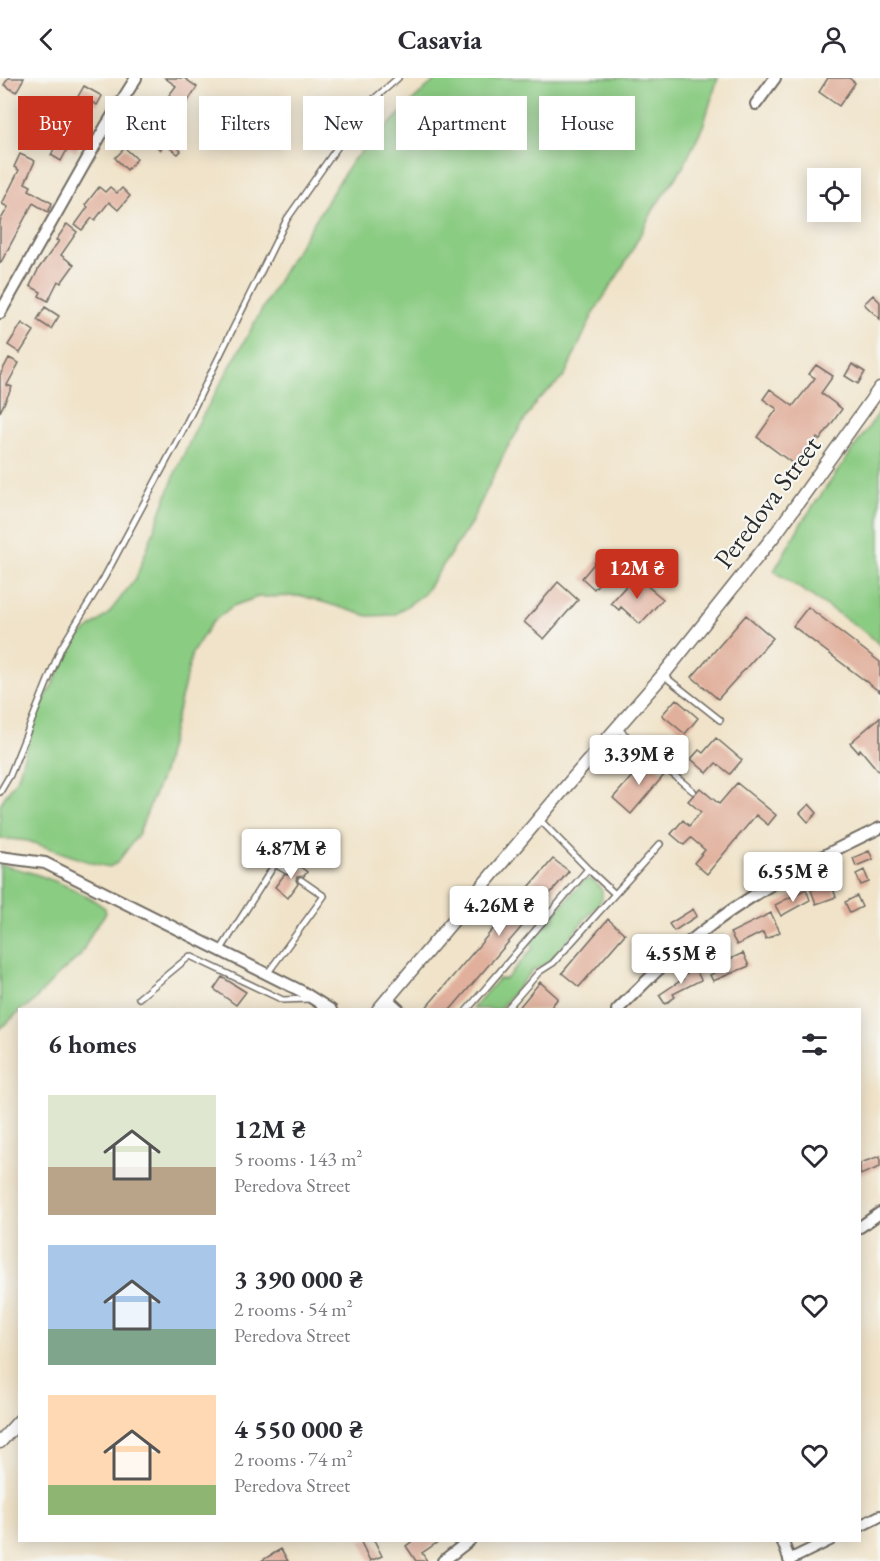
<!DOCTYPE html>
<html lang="en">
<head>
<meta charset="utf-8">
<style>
	:root { --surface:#fff; --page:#f7f7f7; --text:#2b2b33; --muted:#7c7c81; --accent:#c8321e }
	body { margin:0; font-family:"EB Garamond",serif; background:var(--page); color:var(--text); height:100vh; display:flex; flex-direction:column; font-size:22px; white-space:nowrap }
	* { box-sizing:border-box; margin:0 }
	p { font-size:20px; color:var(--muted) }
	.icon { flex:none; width:33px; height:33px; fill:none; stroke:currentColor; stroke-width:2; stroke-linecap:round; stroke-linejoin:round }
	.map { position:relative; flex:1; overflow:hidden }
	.drawer { position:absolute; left:18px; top:930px; width:843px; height:534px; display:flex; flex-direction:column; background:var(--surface); border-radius:0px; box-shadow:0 3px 15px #0003 }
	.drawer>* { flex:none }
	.guide { position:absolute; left:18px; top:18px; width:844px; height:54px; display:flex; gap:12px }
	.fabs { position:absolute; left:807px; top:90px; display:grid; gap:12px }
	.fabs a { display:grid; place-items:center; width:54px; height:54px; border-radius:0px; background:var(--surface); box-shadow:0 3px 15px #0003; font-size:30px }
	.price { position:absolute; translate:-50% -51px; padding:0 14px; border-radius:6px; background:#fff; color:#222; font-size:20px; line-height:39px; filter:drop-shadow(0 2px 3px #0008) }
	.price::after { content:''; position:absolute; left:50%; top:36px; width:18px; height:14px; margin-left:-9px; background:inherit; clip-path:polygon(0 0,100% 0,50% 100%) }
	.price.active { background:var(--accent); color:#fff }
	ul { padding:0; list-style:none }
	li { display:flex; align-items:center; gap:18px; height:150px; padding:0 30px }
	li span { display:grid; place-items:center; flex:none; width:168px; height:120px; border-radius:0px; color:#555 }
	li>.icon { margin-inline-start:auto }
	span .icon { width:72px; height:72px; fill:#fffc; stroke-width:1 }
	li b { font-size:26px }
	h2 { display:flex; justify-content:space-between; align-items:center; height:72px; padding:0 30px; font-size:26px }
	.pill { padding:0 21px; border-radius:0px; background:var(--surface); box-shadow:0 3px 15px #0003; font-size:21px; line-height:54px }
	.pill.active { background:var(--accent); color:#fff }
	header { display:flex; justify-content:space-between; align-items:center; height:78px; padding:0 30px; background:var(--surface); font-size:27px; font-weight:700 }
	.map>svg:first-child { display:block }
	.green { fill:#8bcc83; stroke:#5b7c57; stroke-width:1.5 }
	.building { fill:#e1b09d }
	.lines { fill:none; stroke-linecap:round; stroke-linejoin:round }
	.service-casing { stroke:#706b62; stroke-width:8 }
	.minor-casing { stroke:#706b62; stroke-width:14 }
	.tertiary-casing { stroke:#706b62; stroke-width:15 }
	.service { stroke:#fff; stroke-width:5 }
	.minor { stroke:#fff; stroke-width:10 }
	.tertiary { stroke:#fff; stroke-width:12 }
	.labels { text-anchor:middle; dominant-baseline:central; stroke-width:4.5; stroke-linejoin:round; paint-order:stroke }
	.street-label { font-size:27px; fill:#2b2b2b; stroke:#f6f6f2 }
</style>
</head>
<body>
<header><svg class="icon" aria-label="back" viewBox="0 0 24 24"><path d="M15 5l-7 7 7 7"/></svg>Casavia<svg class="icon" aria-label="person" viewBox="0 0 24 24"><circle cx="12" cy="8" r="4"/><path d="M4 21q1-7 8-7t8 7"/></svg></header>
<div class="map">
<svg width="880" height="1483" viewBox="0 0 880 1483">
	<rect width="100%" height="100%" fill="#f6f6f2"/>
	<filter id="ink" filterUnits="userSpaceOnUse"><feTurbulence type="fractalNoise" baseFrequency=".0167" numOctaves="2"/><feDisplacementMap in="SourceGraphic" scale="12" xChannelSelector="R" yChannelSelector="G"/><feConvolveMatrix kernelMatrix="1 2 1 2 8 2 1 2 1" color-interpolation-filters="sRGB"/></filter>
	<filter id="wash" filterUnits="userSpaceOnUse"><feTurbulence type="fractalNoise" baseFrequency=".008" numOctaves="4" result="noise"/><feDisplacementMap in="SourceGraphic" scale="24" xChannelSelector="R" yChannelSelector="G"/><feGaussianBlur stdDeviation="1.35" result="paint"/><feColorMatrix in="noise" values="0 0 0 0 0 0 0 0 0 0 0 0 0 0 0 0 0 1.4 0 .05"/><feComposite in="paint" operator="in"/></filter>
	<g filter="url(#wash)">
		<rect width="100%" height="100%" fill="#f0e3c9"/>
		<path class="green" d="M439,0H718L703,48L683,89L656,127L623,189L594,234L564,299L537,323L507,370L471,445L424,516L394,537L368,538L303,518L258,519L233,528L212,544L192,575L163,695L138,757L117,785L109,789L92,785L28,763L0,760V726L18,699L36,637L77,561L109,535L136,500L176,393L198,346L283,194L352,83L427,9Z
			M880,333V567L867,555L774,493L802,444Z
			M0,787C33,793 79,810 105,830L106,835L94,851L80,878L57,898L30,927L20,932L19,934L0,951Z
			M585,801L593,802L602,812V821L549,884L533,892L499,931H472L498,901H506L533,870L531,863Z"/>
		<g id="blocks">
			<path class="building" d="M8,0H24L16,14L4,7Z
				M165,0H184L197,9L186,26L179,21L157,47L181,73L178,76L165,67L160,72L154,65L157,62L137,48L147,34L151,38L164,24L176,8Z
				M828,0H849L855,5L839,28L819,14Z
				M84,8L102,18L97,27L90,23L81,38L66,29L71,20L76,22Z
				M62,55L80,64L76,74L68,70L61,83L51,77Z
				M125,70L137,81L127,92L115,80Z
				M20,76L35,83L25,105L31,108L29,112L52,125L48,134L33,125L0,186V143L8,129L2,126L19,92L14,89Z
				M99,109L105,114L110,109L117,115L122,110L130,118L118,132L109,124L95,142L92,140L82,152L75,147L88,129L85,127Z
				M67,146L77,154L61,177L74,187L61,205L58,203L48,223L39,218L41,214L30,208L39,190L59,163L56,162Z
				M873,217L880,224V241L864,226Z
				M45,229L59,238L51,251L37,242Z
				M22,245L34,253L20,275L8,267Z
				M9,280L19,285L7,307L12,309L0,334V297Z
				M852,286L865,294L858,306L845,298Z
				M816,287L833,298L821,315L842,331L820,362L817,360L796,388L757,359L777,331L763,321L770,311L793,328L815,300L809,296Z
				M603,475L616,486L594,511L582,500Z
				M633,500L644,507L645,506L663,521L640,546L621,529L619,532L611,525Z
				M558,504L578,522L544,561L524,544Z
				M808,529L880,584V614L793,548Z
				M746,537L773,560L718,621L692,599Z
				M676,621L698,640L685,656L662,637Z
				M880,639V695L860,671L858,674L850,665Z
				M716,660L742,682L730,696L716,685L707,695L691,681L699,672L703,675Z
				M647,681L665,696L631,736L613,720Z
				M737,705L776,737L768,747L756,737L707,796L694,785L705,772L691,760L684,767L671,756L683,742L689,748L701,734L688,723L700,710L719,726Z
				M809,726L817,735L808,744L800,735Z
				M869,773L873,781L856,788L853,780Z
				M553,781L569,793L537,831L450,932H424Z
				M294,784L307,794L304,798L297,799L296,802L298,806L288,820L275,809L284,797L291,796L290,789Z
				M864,792L869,804L861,807L856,796Z
				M831,805L836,819L816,826L811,812Z
				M806,811L810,822L781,838L775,827Z
				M857,818L862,829L850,835L845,824Z
				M693,831L697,838L674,853L669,846Z
				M771,835L780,854L766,861L763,854L737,867L730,855Z
				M608,841L625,856L579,909L562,895Z
				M743,875L749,888L713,903L710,897L730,886L728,882Z
				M694,888L701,902L673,916L675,919L665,926L659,917L683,901L681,898L687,896L685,892Z
				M222,899L246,914L236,927L214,911Z
				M540,904L558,920L549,932H517Z
				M880,1078V1089L860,1097V1085Z
				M360,1462H374L382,1478L370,1483Z
				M414,1462H441L422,1475L427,1483H416L406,1468Z
				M281,1471L288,1483H261Z"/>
		</g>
	</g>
	<g filter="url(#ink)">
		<use href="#blocks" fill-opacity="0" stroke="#706b62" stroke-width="1.5"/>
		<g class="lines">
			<defs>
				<path id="service" d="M663,597L720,642
					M617,650L693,713
					M0,714L10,697L61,570L104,500L183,352L287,141L367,27L398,0
					M615,816L660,766
					M220,873L275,786L287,793
					M267,896L324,818L301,802
					M139,920L190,878L283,922L309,921
					M467,932L588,791
					M506,932L539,894L553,885L615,816L588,791L539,741"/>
				<path id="minor" d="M756,26L775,0
					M0,235L106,48L136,0
					M0,779L45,785L301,913L331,932
					M387,921L399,932
					M617,932C643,907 669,879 698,857C753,813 817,780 880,750
					M860,1149L880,1135
					M860,1448L880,1438
					M782,1462L790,1483
					M789,1482L830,1462
					M443,1483L470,1462"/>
				<path id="tertiary" d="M378,932L574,699L663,597L777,454L880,310
					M0,1364L20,1342"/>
			</defs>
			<use href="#service" class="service-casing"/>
			<use href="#minor" class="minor-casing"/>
			<use href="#tertiary" class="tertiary-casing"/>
			<use href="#service" class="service"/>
			<use href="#minor" class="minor"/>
			<use href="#tertiary" class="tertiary"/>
		</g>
	</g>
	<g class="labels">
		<g class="street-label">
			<text transform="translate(767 424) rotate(-53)">Peredova Street</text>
		</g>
	</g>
</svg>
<div class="fabs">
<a><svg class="icon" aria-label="locate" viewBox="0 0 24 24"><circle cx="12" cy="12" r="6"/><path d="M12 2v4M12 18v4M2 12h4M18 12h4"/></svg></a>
</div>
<b class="price active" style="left:637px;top:522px">12M ₴</b>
<b class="price" style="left:639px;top:708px">3.39M ₴</b>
<b class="price" style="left:291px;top:802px">4.87M ₴</b>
<b class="price" style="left:793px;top:825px">6.55M ₴</b>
<b class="price" style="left:499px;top:859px">4.26M ₴</b>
<b class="price" style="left:681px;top:907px">4.55M ₴</b>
<div class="guide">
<a class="pill active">Buy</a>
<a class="pill">Rent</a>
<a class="pill">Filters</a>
<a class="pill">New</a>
<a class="pill">Apartment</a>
<a class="pill">House</a>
</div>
<section class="drawer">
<h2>6 homes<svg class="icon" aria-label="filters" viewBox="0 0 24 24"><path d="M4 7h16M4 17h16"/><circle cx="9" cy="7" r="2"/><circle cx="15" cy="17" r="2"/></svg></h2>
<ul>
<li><span style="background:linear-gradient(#dfe7d0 60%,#b9a48a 0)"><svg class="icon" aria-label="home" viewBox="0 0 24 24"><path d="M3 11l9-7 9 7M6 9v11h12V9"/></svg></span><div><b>12M ₴</b><p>5 rooms · 143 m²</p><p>Peredova Street</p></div><svg class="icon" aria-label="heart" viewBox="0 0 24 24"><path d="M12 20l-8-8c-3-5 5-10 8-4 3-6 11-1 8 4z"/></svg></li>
<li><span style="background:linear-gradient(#a9c7e8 70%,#7fa58c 0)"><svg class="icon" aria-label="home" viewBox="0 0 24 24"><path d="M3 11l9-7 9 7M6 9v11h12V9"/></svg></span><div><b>3 390 000 ₴</b><p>2 rooms · 54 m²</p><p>Peredova Street</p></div><svg class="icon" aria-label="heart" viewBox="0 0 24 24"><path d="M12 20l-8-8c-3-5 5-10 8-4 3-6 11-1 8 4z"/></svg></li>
<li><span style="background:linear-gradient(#ffd9b3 75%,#8fb573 0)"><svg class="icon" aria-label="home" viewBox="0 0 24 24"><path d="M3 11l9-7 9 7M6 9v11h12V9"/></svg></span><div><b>4 550 000 ₴</b><p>2 rooms · 74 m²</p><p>Peredova Street</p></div><svg class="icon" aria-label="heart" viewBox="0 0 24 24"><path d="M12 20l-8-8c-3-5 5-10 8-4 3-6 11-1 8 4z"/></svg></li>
</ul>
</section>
</div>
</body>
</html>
